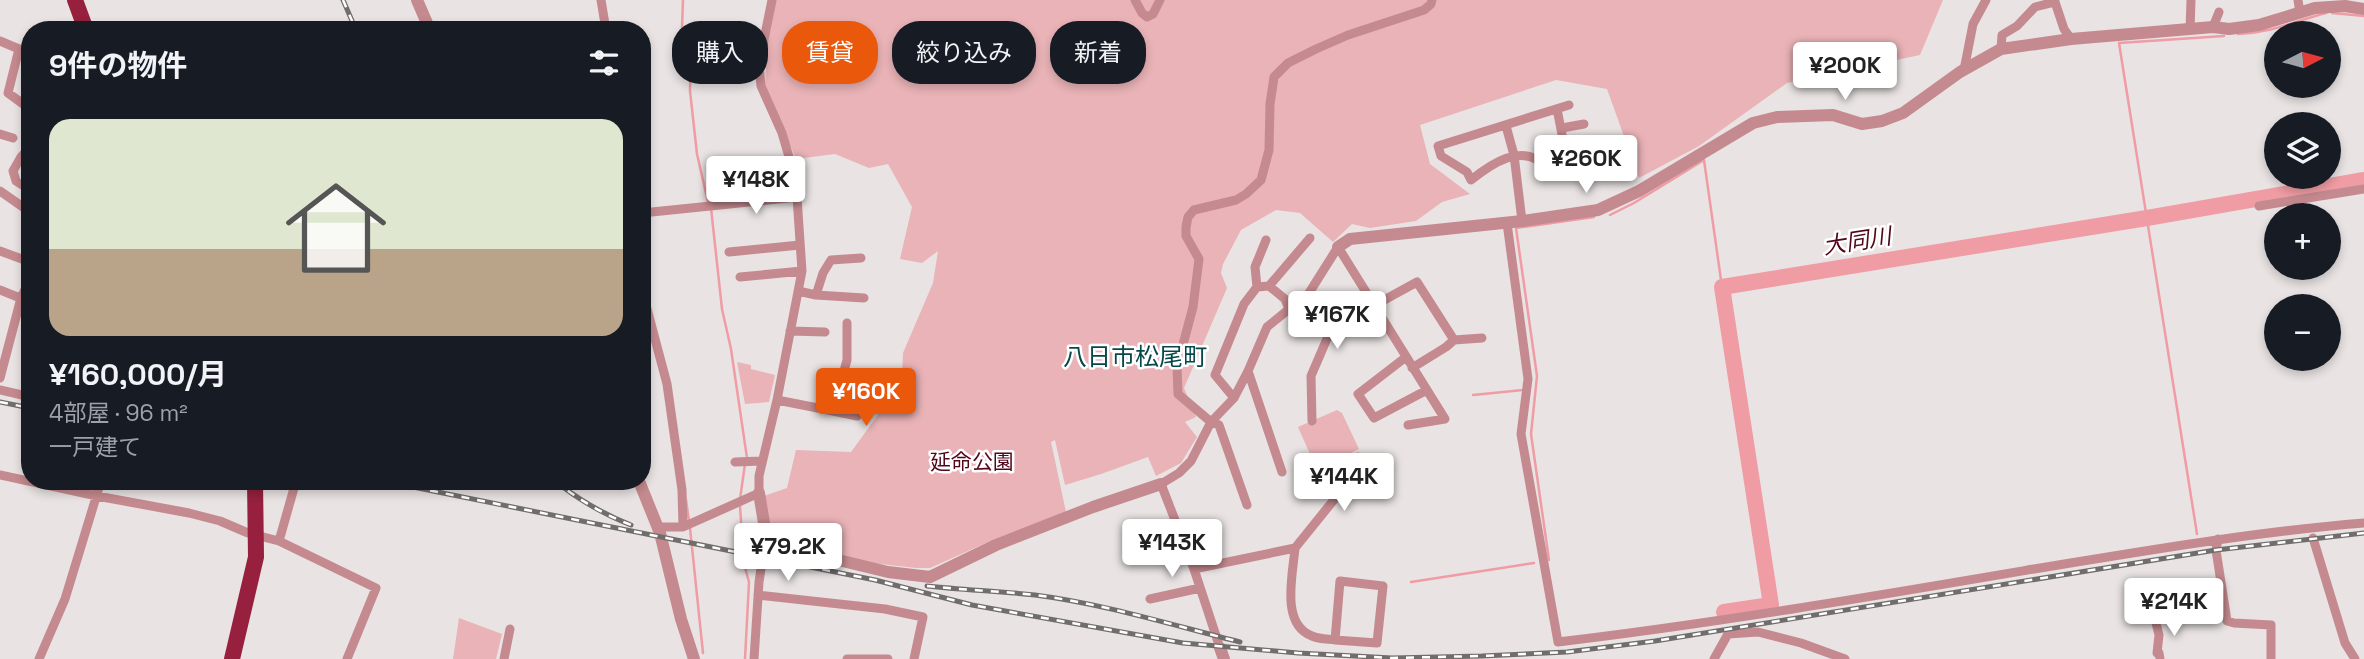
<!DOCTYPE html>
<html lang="ja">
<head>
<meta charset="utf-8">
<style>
	:root { --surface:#171b24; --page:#20242c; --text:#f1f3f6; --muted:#9ea1a6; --line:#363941; --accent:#ea580c }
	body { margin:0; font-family:"Space Grotesk","Noto Sans JP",sans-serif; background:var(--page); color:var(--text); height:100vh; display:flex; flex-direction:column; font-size:26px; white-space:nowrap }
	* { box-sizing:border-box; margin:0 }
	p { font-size:23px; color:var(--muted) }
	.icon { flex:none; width:38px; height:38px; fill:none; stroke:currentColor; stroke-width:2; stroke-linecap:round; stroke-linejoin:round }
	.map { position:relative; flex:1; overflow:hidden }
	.side { position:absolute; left:21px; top:21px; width:630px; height:469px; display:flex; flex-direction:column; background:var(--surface); border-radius:28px; box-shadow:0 4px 10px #0003 }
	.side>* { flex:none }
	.banner { position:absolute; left:672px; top:21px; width:665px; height:63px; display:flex; gap:14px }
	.needle { width:46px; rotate:84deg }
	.controls { position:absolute; left:2264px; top:21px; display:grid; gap:14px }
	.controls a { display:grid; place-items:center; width:77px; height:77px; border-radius:50%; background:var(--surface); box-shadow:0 4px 10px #0003; font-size:35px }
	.price { position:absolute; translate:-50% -60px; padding:0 16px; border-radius:7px; background:#fff; color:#222; font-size:23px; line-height:46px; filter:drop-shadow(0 2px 4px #0008) }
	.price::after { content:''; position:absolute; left:50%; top:42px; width:21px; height:16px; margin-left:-10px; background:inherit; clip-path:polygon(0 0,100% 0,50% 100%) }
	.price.current { background:var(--accent); color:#fff }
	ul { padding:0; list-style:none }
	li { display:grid; align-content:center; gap:14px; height:371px; padding:0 28px }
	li+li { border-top:2px solid var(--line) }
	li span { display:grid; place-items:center; height:217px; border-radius:21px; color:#555 }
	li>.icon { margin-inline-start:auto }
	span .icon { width:126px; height:126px; fill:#fffc; stroke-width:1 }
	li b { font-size:30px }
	h2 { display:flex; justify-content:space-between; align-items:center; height:84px; padding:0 28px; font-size:30px }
	.pill { padding:0 24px; border-radius:28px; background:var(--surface); box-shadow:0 4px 10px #0003; font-size:24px; line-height:63px }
	.pill.current { background:var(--accent); color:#fff }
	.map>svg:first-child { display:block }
	.green { fill:#e9b3b7 }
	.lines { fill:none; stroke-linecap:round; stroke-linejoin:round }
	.stream { stroke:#f09ca4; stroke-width:2.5 }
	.river { stroke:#f09ca4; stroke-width:16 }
	.minor { stroke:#c58a8f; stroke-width:9 }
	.tertiary { stroke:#c58a8f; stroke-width:12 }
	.trunk { stroke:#96203d; stroke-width:16 }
	.rail-casing { stroke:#716d6d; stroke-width:5 }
	.rail { stroke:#fff; stroke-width:2.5; stroke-dasharray:8; stroke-linecap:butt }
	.labels { text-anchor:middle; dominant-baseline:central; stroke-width:5; stroke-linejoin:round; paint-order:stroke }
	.park-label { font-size:21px; fill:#52071b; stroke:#fff }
	.water-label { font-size:23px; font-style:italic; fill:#51061a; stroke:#fff }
	.quarter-label { font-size:24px; fill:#064847; stroke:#fff }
</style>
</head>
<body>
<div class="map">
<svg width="2364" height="659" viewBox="0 0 2364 659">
	<rect width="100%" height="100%" fill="#e9e3e3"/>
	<path class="green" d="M775,0H1943L1920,55L1787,83L1699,146L1639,178L1607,89L1556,80L1420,125L1430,164L1470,194L1442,202L1416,221L1370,228L1352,224L1333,242L1300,213L1276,210L1241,230L1223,264L1221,273L1227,288L1184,388L1196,417L1185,422L1197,437L1181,463L1156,476L1148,457L1101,474L1065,485L1055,440L1051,442L1066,512L986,543L930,568H916L863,562L778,542L772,534L764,496L787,488L796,450L851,452L891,397L902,375L903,353L933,283L938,251L922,263L900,259L912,207L888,164L869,168L835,154L796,159L765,87L767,46Z
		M737,362L751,365V369L775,375L769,402L745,404Z
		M1337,410L1342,413L1359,449L1317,470L1298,427Z
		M459,618L502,634L496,659H453Z"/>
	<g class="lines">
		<path class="stream" d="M683,0L682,28L691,51L690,91L697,154L708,202
			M2332,13L2364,16
			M2238,34C2272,33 2294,21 2326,13
			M711,208L722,309L731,349L747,458
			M1610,215L1634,203L1704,160L1722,287
			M642,237L648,294
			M1473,395L1523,390
			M740,499L745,464
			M686,500L689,521
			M740,506L744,564L749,582L745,659
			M690,528L703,653
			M2197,534L2119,43L2224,36
			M1549,560L1531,434L1537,376L1516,228L1594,217
			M1411,582L1534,563"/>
		<path class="river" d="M1724,612L1771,605L1722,287L2147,218L2364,180"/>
		<path class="minor" d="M601,0L606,30
			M1135,0L1142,13L1147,17L1153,14L1160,0
			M2298,0L2300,13
			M2055,2L2064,29L2071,39
			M2213,27L2219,12
			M2190,30L2191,0
			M0,41L19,49L8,93L30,109
			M2001,49L2002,35L2017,26L2035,7L2055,2V0
			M1964,70L1973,24L1986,0
			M1557,109L1566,155L1544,165C1521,143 1491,164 1471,180L1467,172L1441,156L1438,146L1569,105
			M1506,126L1514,155L1522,221
			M1562,128L1584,124
			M0,134L13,138
			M30,147L21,157L13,171L16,181L30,190
			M0,191L30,212
			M2259,206L2364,189
			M642,213L797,197
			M1507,223L1528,379L1521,434L1558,642C1717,623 1875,596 2034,569C2144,551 2253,532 2364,523
			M0,251L30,262
			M729,252L800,245
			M740,277L802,271
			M1269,286L1310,238
			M1257,287L1255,267L1266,240
			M0,290L30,302
			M642,290L667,384L682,490L683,527
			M798,291L816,295L864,298
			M1309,293L1329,334L1311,376L1312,421
			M816,295L823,273L831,260L861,258
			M1375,305L1417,282L1454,340L1446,347L1412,368
			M790,331L825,332
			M1454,340L1482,338
			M1406,357L1358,394L1374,418L1427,390
			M1248,371L1282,472
			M0,378L21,298L30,279
			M0,390L22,395
			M1234,398L1215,375L1244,304L1257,287L1269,286L1285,299L1289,309
			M777,400L833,411L847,360V323
			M833,411L857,416L867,386
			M735,462L762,461
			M0,475L97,496L189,513L220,521L248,533L279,541L376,588L347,659
			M411,481L412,482
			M1247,505L1219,425L1211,422L1178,394L1177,367L1193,307L1199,259L1186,236V227L1188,217L1194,210L1236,200L1246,194L1261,180L1269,150L1270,104L1274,77L1288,63L1316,49L1348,35L1424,10L1431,4L1432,0
			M657,527H683L759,493V476L777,400L802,271L797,197L792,167L782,133L761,86L759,64L772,0
			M2313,538L2345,643L2355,659
			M2218,539L2216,550L2227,621L2234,623L2271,625V659
			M279,541L296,481
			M1295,548L1341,491L1358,457
			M1194,569L1295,548C1293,574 1280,624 1312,636C1319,639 1328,639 1335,640
			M1340,581L1383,586L1377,643L1335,640Z
			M758,595L885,609L923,617L914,659
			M1150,599L1200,588
			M2156,623L2159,635L2157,653H2159L2160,659
			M1220,648L1194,569L1161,484L1179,473L1191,461L1211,422L1234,398L1248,371L1267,327L1309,293L1338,247L1445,419L1408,425
			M39,659L65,599L101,481
			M504,659L510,629
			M754,659L759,582L766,535
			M847,659H888
			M1714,659L1728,634L1758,632L1801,643L1845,659"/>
		<path class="tertiary" d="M417,0L430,30
			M1338,247L1350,239L1522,221L1598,210L1639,191L1753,123L1777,117L1833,115L1862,124L1882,121L1903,113L1960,72L2001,49L2071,39L2213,27L2229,29L2259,25L2315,8L2345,6L2364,9
			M639,481L660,533L681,619L694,659
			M759,493L766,535L776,545L888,572L930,577L996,545L1093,507L1161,484
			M1220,648L1224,659"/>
		<path class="trunk" d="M75,0L86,30
			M232,659L256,557L255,481"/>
		<defs>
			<path id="rail" d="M343,0L356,30
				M0,402L30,408
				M383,481L875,580L972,605L1183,643L1298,653L1392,658L1482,656L1567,652L1655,641L2216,550L2364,533
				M555,481C579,500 603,514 631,525
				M927,586C963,590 999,591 1035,595C1105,604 1172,625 1240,642"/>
		</defs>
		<use href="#rail" class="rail-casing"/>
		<use href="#rail" class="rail"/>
	</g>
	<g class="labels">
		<g class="park-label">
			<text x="972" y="461">延命公園</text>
		</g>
		<g class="water-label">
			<text transform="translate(1857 241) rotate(-9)">大同川</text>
		</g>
		<g class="quarter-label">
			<text x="1135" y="356">八日市松尾町</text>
		</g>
	</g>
</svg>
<div class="controls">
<a><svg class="needle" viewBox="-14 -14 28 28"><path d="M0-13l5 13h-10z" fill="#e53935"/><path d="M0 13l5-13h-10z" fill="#9ea1a6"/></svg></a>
<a><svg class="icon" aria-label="layers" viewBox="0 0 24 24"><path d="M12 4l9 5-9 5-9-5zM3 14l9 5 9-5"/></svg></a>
<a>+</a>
<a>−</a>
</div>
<b class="price" style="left:1845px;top:102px">¥200K</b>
<b class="price" style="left:1586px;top:195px">¥260K</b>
<b class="price" style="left:756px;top:216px">¥148K</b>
<b class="price" style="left:1337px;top:351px">¥167K</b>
<b class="price current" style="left:866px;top:428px">¥160K</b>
<b class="price" style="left:1344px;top:513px">¥144K</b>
<b class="price" style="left:1172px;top:579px">¥143K</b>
<b class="price" style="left:788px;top:583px">¥79.2K</b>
<b class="price" style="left:2174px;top:638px">¥214K</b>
<div class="banner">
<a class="pill">購入</a>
<a class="pill current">賃貸</a>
<a class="pill">絞り込み</a>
<a class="pill">新着</a>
</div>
<section class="side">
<h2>9件の物件<svg class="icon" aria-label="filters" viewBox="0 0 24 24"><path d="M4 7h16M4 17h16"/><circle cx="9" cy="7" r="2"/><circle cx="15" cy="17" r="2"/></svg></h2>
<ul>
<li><span style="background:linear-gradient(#dfe7d0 60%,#b9a48a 0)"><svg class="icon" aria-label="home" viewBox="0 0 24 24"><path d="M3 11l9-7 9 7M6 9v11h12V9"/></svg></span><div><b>¥160,000/月</b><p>4部屋 · 96 m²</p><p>一戸建て</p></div></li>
</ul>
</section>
</div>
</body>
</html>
